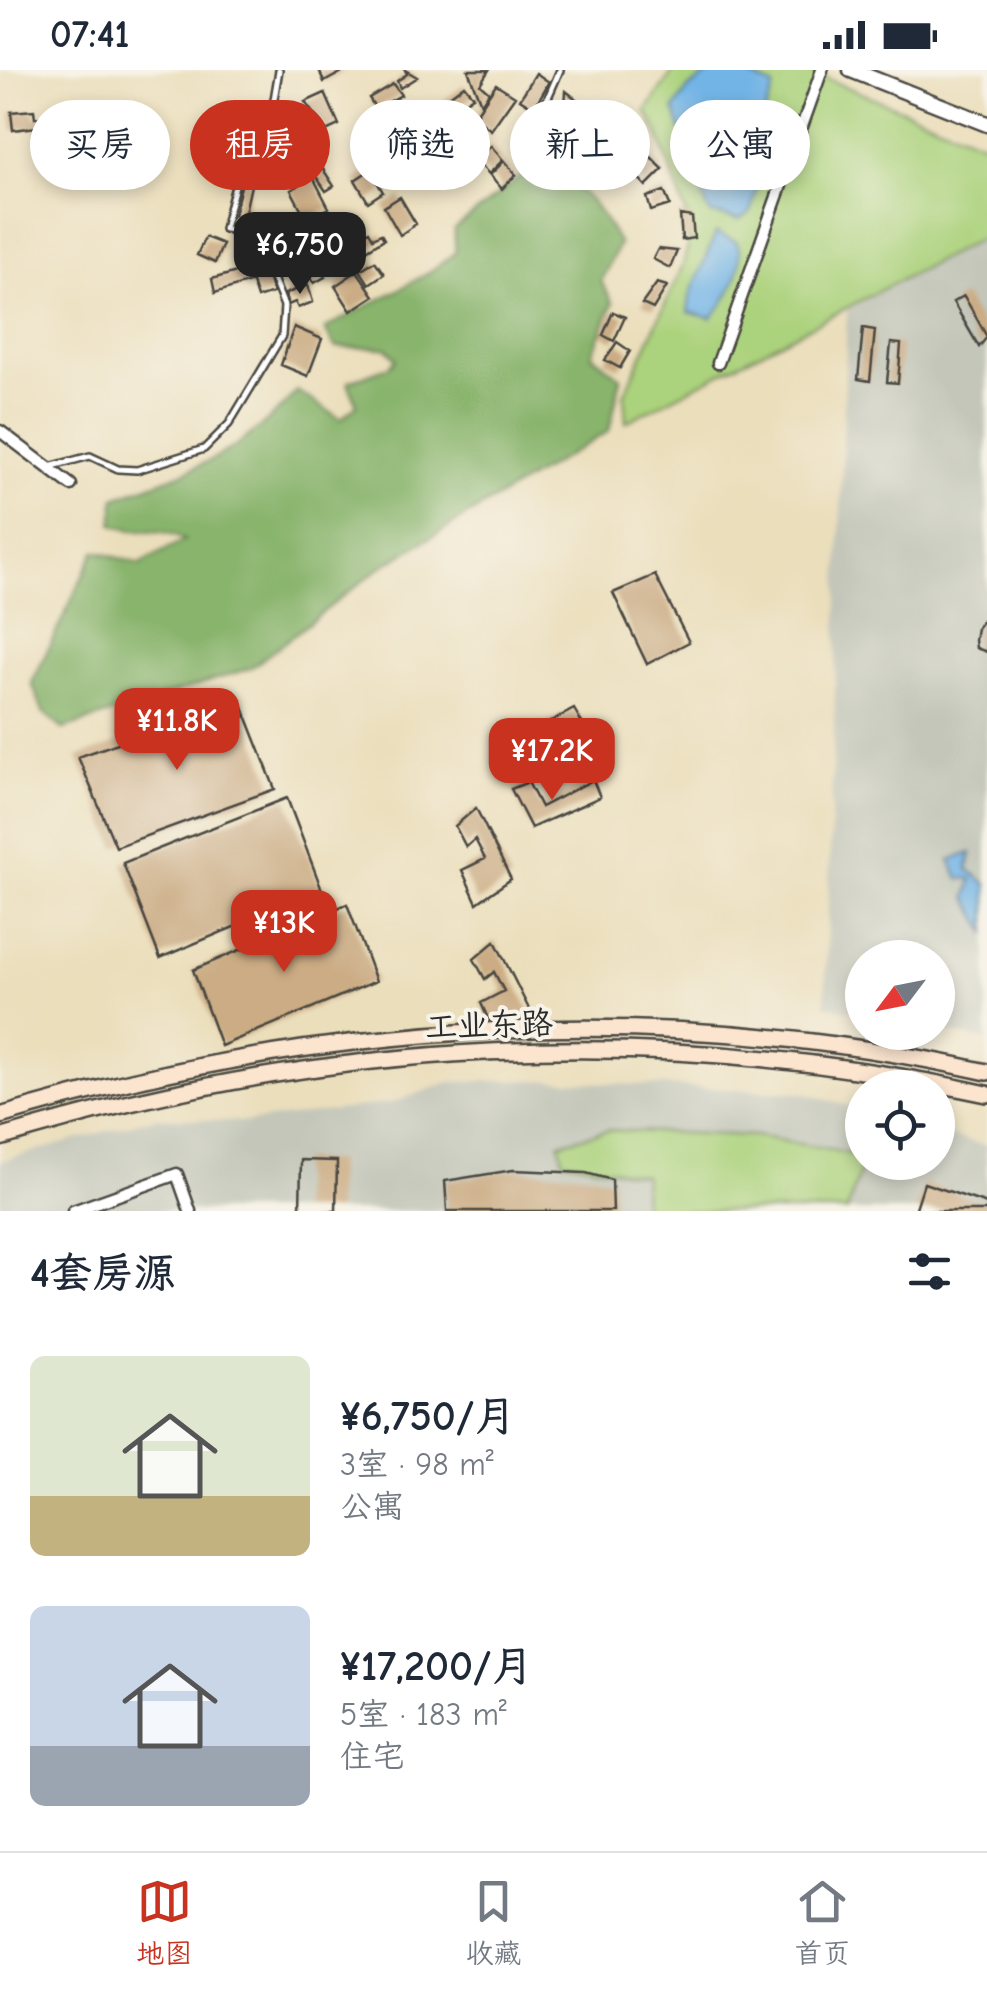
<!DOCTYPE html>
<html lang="zh">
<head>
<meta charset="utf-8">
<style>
	:root { --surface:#fff; --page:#f6f6f7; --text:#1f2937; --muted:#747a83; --line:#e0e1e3; --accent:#c8321e }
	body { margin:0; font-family:"Comic Neue","LXGW WenKai TC",sans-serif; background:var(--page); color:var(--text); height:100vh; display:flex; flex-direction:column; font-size:38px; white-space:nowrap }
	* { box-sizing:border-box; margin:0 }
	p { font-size:32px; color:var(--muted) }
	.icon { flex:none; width:55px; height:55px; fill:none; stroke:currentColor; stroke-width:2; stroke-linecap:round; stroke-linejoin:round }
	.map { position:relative; height:1141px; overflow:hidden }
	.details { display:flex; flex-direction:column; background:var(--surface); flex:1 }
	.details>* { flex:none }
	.hud { position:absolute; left:30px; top:30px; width:928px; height:90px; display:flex; gap:20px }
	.needle { width:65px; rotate:238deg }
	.fabs { position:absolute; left:845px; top:870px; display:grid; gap:20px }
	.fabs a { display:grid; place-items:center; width:110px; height:110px; border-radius:50%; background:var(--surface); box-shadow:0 5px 15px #0003; font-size:50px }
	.price { position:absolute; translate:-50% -85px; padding:0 22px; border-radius:20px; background:var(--accent); color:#fff; font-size:32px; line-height:65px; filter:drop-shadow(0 2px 5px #0008) }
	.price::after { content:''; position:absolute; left:50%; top:60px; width:30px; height:22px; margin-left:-15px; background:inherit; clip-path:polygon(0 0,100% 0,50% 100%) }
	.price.current { background:#222; color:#fff }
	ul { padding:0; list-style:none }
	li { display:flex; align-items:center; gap:30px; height:250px; padding:0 30px }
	li span { display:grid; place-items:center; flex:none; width:280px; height:200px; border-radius:15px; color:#555 }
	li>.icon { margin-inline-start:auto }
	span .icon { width:120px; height:120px; fill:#fffc; stroke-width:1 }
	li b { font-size:42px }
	h2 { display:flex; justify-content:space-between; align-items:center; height:120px; padding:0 30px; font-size:42px }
	.pill { padding:0 35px; border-radius:45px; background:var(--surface); box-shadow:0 5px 15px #0003; font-size:35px; line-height:90px }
	.pill.current { background:var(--accent); color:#fff }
	.status { display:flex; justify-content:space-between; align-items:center; height:70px; padding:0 50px; background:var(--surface); direction:ltr }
	.status svg { height:28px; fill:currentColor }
	.dock { display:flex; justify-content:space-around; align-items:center; height:140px; border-top:2px solid var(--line); background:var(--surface); font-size:28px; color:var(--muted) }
	.dock a { display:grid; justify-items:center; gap:5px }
	.dock .current { color:var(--accent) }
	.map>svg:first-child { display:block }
	.industrial { fill:#c3c6b9 }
	.green { fill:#abd27c; stroke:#6b7e54; stroke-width:2.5 }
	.forest { fill:#88b46c; stroke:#5a704c; stroke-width:2.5 }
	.water { fill:#72b4e6; stroke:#4e7088; stroke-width:2.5 }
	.building { fill:#cbac84 }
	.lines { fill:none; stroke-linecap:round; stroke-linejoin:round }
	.service-casing { stroke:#484641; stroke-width:10 }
	.minor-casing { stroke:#484641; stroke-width:15 }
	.tertiary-casing { stroke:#484641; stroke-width:19 }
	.secondary-casing { stroke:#484641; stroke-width:20 }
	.service { stroke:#fff; stroke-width:5 }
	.minor { stroke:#fff; stroke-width:10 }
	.tertiary { stroke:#fff; stroke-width:14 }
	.secondary { stroke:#fce5cf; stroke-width:15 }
	.labels { text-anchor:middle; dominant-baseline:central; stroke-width:8; stroke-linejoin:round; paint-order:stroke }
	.street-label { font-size:32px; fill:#2b2b2b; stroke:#f7f3e8 }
</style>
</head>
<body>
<div class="status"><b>07:41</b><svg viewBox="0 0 49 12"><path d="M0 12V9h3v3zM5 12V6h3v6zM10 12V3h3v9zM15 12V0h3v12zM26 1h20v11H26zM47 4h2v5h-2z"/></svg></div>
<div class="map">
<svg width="987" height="1141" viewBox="0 0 987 1141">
	<rect width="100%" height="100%" fill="#f7f3e8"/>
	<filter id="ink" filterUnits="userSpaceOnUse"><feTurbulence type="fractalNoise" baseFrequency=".01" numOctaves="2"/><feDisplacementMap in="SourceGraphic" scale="20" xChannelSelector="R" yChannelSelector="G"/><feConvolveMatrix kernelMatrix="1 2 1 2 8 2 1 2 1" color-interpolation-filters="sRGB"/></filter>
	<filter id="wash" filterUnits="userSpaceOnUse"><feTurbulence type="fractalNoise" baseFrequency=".0048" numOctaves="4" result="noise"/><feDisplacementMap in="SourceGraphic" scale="40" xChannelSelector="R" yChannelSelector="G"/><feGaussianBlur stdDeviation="2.25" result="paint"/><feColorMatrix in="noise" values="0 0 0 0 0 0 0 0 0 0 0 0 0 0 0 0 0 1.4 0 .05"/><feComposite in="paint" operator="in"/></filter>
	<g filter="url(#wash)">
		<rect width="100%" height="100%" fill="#ebdebb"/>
		<path class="industrial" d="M987,165V971L938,960V888H862V943L825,935L847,240Z
			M549,1010L803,1023L862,1040V1092H938V1062L987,1076V1141H0V1091L157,1047L246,1052L391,1033L450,1012Z"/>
		<path class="green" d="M674,0H805L987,74V165L626,352L624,325L683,195L692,160L658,63L646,41Z
			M608,1060L756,1066L862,1086L863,1093L847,1141H643L644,1105L563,1090L559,1073Z"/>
		<path class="forest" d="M529,100C583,115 591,125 619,174L601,211L613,233L592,285L621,308L609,361L381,497L251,598L63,659L43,642L32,613L95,481L140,494L184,470C163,455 136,466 113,454L115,428C196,398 237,388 297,321L341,349L357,335L348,312L390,296L396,289L387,278L335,277L325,259C369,232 416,216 456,182L454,160Z"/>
		<path class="water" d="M714,0H738L774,17L760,56L766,83L750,144L739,150L711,144L707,137L674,39L689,18Z
			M716,163L737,172C746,197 729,230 711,248L688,242L690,225Z
			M971,783L968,799L987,814V863L967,827L972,809L959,808L950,790Z"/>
		<g id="blocks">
			<path class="building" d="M319,0H346L324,12Z
				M405,0L417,7L400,18L397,11L407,4Z
				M468,0H489L480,14L489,22L481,34Z
				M536,3L549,12L534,38L520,29Z
				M393,14L401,25L376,39L369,28Z
				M496,14L515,26L491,60L474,47Z
				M464,15L473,26L451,41L444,30Z
				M566,21L589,39L576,52L565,38Z
				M325,23L339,55L326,61L305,32Z
				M411,37L432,54L408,69L395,49Z
				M34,40L35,48L70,43V68L42,70L36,57L13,60L11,42Z
				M282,40L291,46L290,63L276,51Z
				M527,53L538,63L530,73L518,64Z
				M426,60L434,72L420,81L412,69Z
				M623,60L630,68L599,96L592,87Z
				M491,76L503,90L489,104L476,90Z
				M310,79L334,116L326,121L313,102L295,115L291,106L293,91Z
				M393,81L402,94L380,109L372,96Z
				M428,84L437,95L426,105L416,93Z
				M650,86L663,99L646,116L633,102Z
				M504,91L516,105L502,119L490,105Z
				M370,100L383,122L368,132L355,110Z
				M244,104L253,106L244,147L234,145Z
				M313,107L329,138L307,150L291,120Z
				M664,121L670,135L651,141L647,127Z
				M400,127L416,154L400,165L384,137Z
				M680,145L692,147L694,168L682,170Z
				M369,161L373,168L381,164L384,169L352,189L345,176Z
				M205,167L223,174L215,193L197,185Z
				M288,168L295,190L275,197L269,175Z
				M257,177L263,193L252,198L248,189L237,192L236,185Z
				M658,179L677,181L670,198L653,189Z
				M375,191L384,204L369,214L360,200Z
				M317,194L325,207L314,213L306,200Z
				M265,197L273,223L257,228L249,203Z
				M247,199L250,212L215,223L212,209Z
				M357,201L374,226L351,241L335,216Z
				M657,213L667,216L653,239L642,234Z
				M308,215L313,232L298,238L295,232L288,235L285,224Z
				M964,226L987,267L979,277L953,232Z
				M613,242L625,247L614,271L603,265Z
				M294,257L322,269L308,306L281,295Z
				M863,258L875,260L870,311L858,309Z
				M617,272L630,281L620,298L605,290Z
				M891,273L901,274L898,313L887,312Z
				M655,505L689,572L647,594L613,523Z
				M987,545V582L976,578L975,570L977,558Z
				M240,630L275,719L116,777L78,687Z
				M574,639L597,679L580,690L568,670L511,701L499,680Z
				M593,710L600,727L531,758L511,719L528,712L541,737Z
				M287,728L322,820L160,888L123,793Z
				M476,738L511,809L477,833L462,800L485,789L475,769L466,777L455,756Z
				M347,834L376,911L221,976L193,900Z
				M495,871L530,941L496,966L481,933L504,921L494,902L485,909L474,889Z
				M301,1090L337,1091L336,1141H300Z
				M513,1100L586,1103L612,1110L613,1141H447L445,1111Z
				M924,1113L987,1134V1141H915Z"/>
		</g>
	</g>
	<g filter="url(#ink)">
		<use href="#blocks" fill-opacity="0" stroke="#484641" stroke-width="2.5"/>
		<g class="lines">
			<defs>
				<path id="service" d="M546,32L560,0
					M49,397L90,386L118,399L137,400L204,379L229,354L282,266L284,236L255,163L224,159L242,88L271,47L279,0"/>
				<path id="minor" d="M718,293L822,0
					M0,361L71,415
					M73,1141L177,1104L190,1141"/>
				<path id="tertiary" d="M851,0L987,54"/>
				<path id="secondary" d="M0,1046C320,950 660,929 987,1002
					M0,1068C323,970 656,951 987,1024"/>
			</defs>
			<use href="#service" class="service-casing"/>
			<use href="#minor" class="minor-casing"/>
			<use href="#tertiary" class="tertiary-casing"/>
			<use href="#secondary" class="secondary-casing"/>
			<use href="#service" class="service"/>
			<use href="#minor" class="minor"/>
			<use href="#tertiary" class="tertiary"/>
			<use href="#secondary" class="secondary"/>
		</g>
	</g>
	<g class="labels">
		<g class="street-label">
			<text transform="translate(489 955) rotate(-2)">工业东路</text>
		</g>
	</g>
</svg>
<div class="fabs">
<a><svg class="needle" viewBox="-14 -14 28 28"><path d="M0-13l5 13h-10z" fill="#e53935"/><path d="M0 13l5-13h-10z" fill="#747a83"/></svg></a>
<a><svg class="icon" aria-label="locate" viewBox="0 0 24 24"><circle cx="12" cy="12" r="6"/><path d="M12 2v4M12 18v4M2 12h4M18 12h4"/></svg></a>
</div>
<b class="price current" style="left:300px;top:227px">¥6,750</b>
<b class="price" style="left:177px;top:703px">¥11.8K</b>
<b class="price" style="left:552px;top:733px">¥17.2K</b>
<b class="price" style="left:284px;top:905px">¥13K</b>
<div class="hud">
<a class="pill">买房</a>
<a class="pill current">租房</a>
<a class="pill">筛选</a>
<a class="pill">新上</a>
<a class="pill">公寓</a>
</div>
</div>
<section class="details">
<h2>4套房源<svg class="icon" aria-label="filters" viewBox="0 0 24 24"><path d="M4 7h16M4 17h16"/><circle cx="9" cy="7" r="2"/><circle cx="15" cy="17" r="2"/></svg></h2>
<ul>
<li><span style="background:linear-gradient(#dfe7d0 70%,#c2b280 0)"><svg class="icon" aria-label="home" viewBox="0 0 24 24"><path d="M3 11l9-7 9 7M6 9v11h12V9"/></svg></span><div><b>¥6,750/月</b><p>3室 · 98 m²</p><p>公寓</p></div></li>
<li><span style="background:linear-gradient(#c9d6e8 70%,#9aa5b1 0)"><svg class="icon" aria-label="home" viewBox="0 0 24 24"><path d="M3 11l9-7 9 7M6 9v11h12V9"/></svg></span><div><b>¥17,200/月</b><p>5室 · 183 m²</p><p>住宅</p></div></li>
</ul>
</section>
<nav class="dock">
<a class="current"><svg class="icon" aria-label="map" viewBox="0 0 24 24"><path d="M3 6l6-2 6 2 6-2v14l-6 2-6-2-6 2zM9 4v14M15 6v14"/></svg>地图</a>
<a><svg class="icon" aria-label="saved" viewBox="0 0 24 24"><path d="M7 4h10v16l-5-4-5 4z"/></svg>收藏</a>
<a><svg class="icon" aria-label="home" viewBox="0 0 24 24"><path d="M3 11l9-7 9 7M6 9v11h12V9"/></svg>首页</a>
</nav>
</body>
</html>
